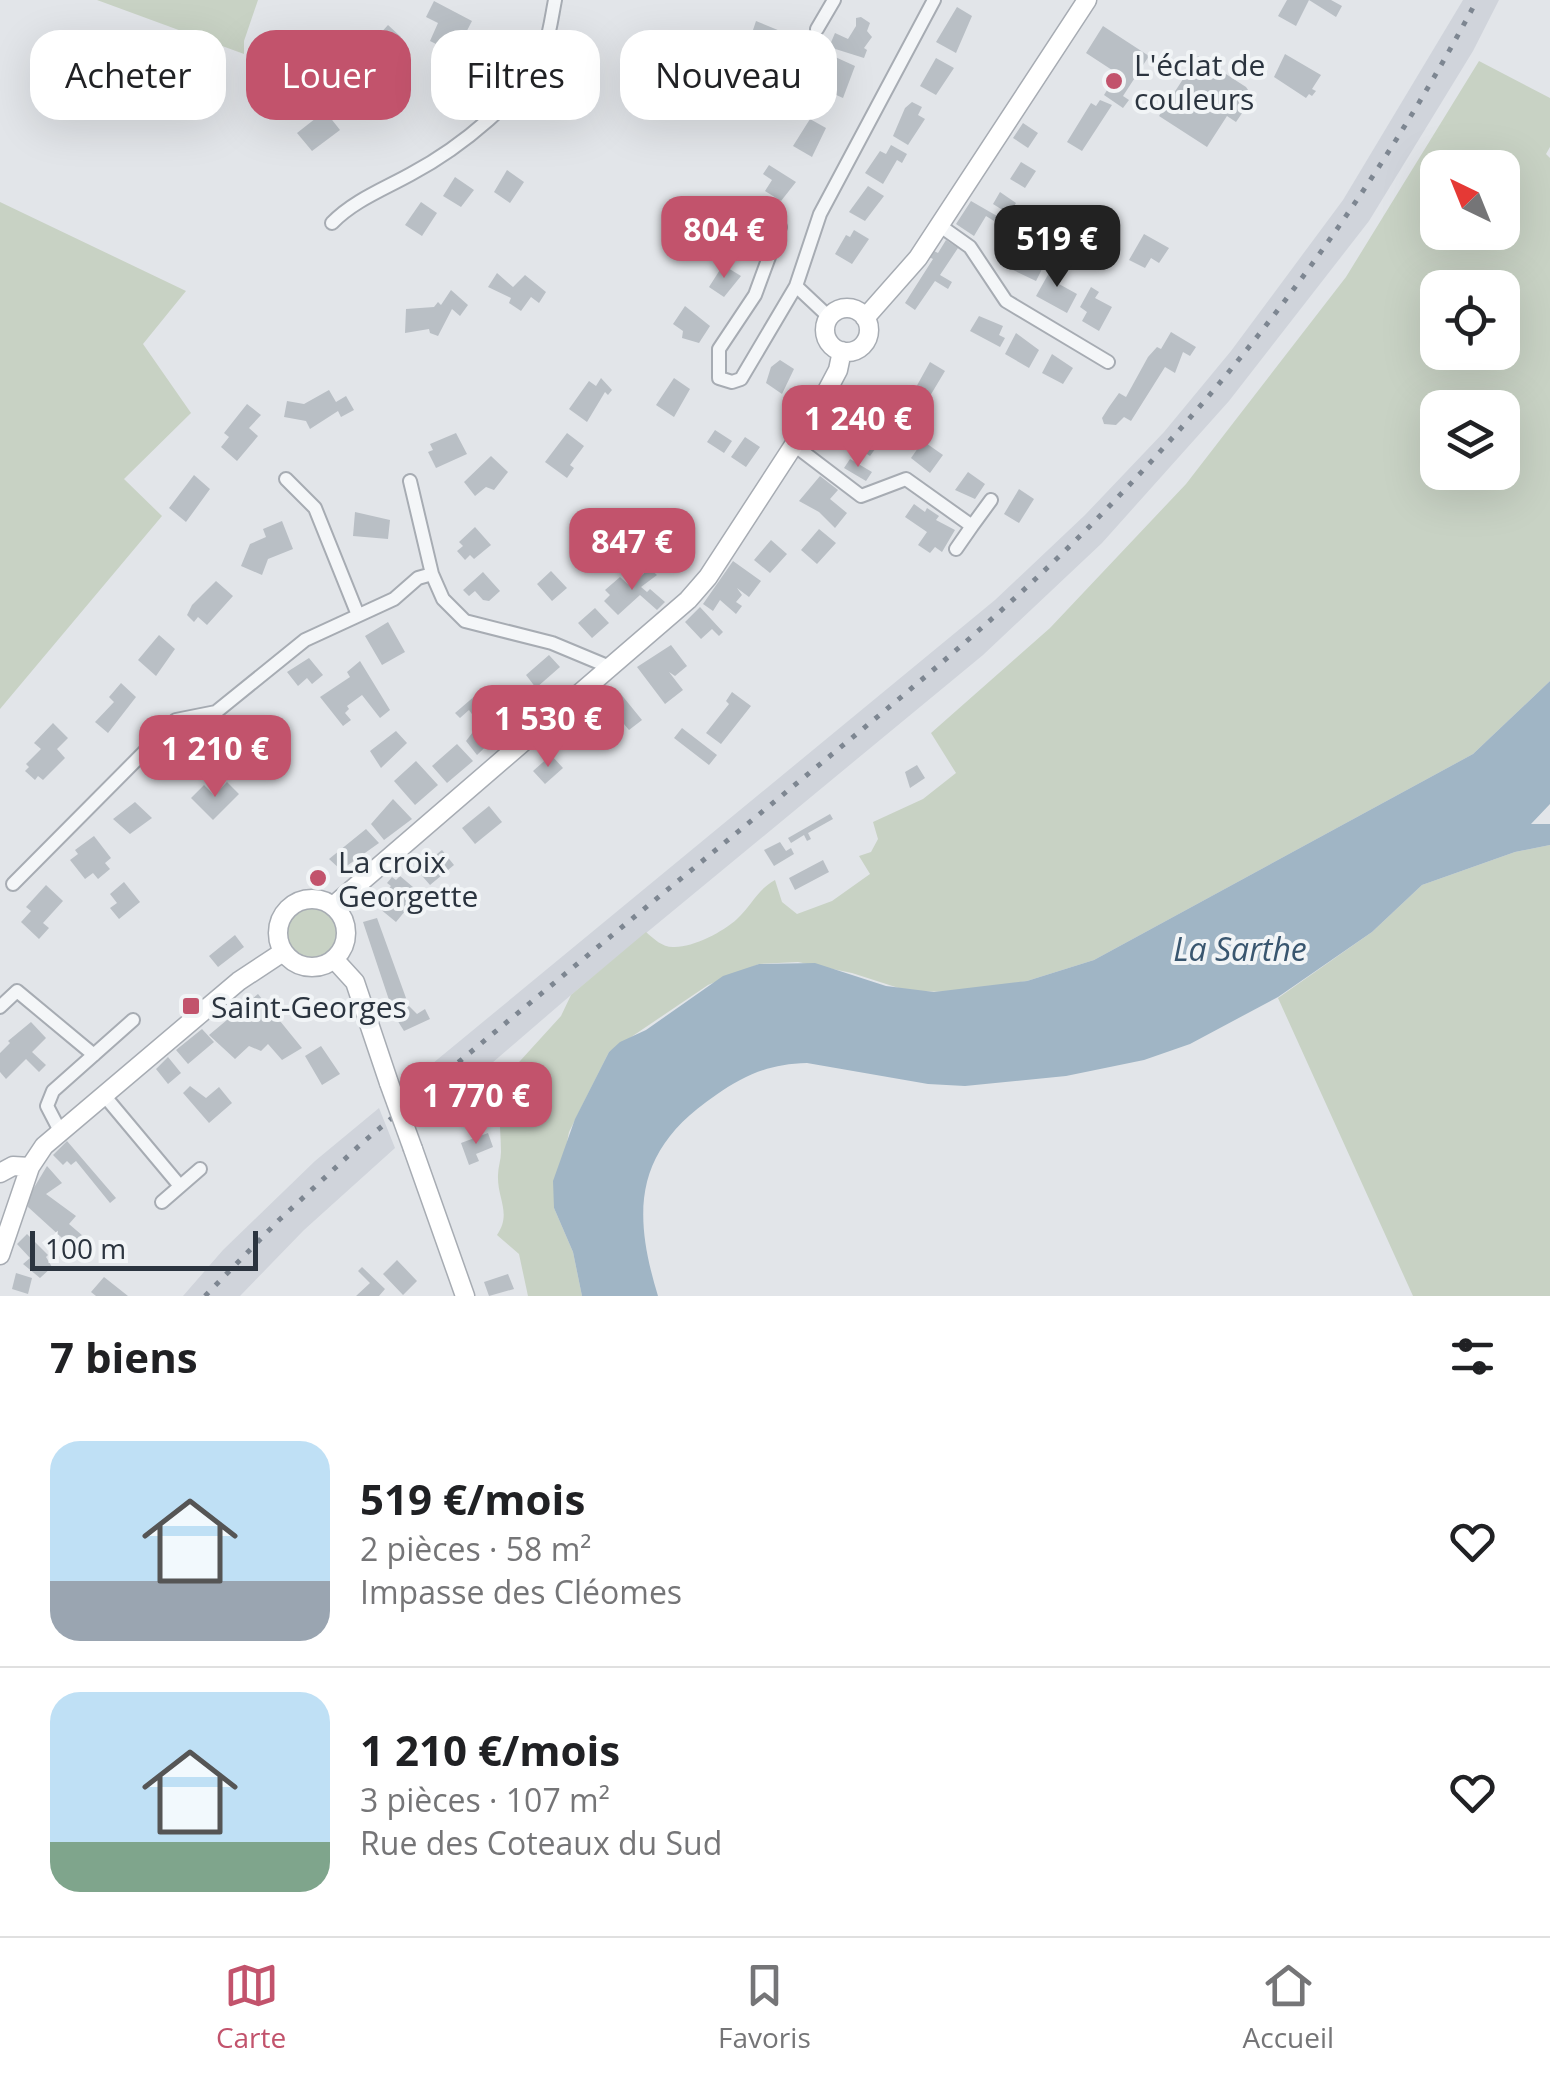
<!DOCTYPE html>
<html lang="fr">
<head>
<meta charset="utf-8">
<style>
	:root { --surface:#fff; --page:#f6f6f6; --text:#202124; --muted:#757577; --line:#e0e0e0; --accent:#c2536c }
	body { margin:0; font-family:"Open Sans",sans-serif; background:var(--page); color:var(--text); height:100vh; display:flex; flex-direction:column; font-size:38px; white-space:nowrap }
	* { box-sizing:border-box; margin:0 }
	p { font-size:32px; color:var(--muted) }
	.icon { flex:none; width:55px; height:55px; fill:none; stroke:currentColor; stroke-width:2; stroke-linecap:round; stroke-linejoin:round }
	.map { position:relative; height:1296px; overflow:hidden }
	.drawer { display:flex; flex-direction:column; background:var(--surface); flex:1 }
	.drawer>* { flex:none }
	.top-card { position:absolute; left:30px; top:30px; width:1000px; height:90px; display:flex; gap:20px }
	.needle { width:65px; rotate:317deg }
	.buttons { position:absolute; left:1420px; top:150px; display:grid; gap:20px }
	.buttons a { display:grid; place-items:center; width:100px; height:100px; border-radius:20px; background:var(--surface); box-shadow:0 10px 40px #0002; font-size:50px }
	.scale { position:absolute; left:30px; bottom:25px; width:228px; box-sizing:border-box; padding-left:10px; border:5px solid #2b343f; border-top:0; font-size:28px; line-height:35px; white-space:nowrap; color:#2b343f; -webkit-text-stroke:8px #f1f4f6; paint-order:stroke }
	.price { position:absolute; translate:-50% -85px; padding:0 22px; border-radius:20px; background:var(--accent); color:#fff; font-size:32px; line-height:65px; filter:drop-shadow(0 2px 5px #0008) }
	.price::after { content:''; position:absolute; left:50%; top:60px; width:30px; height:22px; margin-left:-15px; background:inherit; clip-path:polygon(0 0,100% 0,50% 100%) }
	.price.current { background:#222; color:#fff }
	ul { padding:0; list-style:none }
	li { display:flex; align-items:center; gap:30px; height:250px; padding:0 50px }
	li+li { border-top:2px solid var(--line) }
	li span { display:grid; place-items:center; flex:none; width:280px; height:200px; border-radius:30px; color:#555 }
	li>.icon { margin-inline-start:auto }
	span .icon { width:120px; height:120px; fill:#fffc; stroke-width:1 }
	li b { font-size:42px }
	h2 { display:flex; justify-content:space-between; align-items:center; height:120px; padding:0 50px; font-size:42px }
	.chip { padding:0 35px; border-radius:30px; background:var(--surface); box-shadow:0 10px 40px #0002; font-size:35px; line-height:90px }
	.chip.current { background:var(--accent); color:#fff }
	.tabs { display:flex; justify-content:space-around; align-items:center; height:140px; border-top:2px solid var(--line); background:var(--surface); font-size:28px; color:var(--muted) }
	.tabs a { display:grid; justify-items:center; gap:5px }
	.tabs .current { color:var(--accent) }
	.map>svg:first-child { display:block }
	.built { fill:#d0d4db }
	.green { fill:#c8d2c4; fill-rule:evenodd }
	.water { fill:#a0b5c5 }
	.building { fill:#b9bfc5 }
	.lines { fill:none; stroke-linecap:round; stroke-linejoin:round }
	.street-casing { stroke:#a7acb3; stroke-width:16 }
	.secondary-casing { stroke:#a7acb3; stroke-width:21 }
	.street { stroke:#f4f6f8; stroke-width:12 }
	.secondary { stroke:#fff; stroke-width:18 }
	.rail { stroke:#7d8691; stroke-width:5; stroke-dasharray:5 10; stroke-linecap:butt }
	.secondary-bridge-casing { stroke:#a7acb3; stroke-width:21; stroke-linecap:butt }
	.secondary-bridge { stroke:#fff; stroke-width:18 }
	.poi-dot { fill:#c2536c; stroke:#f1f4f6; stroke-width:4 }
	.labels { text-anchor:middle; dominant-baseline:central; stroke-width:8; stroke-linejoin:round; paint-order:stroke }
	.poi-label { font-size:30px; fill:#2b343f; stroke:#f1f4f6; text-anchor:start }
	.water-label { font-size:32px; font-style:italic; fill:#39566f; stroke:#f1f4f6 }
</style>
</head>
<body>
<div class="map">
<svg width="1550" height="1296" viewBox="0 0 1550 1296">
	<rect width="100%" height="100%" fill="#e2e5e9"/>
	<path class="built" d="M1463,0H1499L1473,51L1369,221L1229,401L1102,543L983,655L571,995L421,1124L404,1087L995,600L1085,515L1164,432L1231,351L1343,200Z
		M379,1108L395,1148L304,1230L240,1296H183L223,1250L315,1161Z"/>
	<path class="green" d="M97,0H258L244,41V54Z
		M1479,61L1550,98V147L1546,154L1550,158V681L1473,754L1094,960L1027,981L955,992L908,991L852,973L798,962L759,964L708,985L609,1052L569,1132L554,1208L573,1252L582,1296H528L519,1254L497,1235C512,1213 497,1199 498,1175C498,1167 501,1160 501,1152C501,1120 494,1111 516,1087L510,1072L561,1016L571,995L646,932C654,939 662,947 673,947C692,948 723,932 737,919C752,905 757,890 775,880L782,902L797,914L832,901L870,874L859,856L871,852L878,839L873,822L923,799L956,773L931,733L1050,628L1186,484L1346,277ZM1438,168H1502V232H1438ZM1438,288H1502V352H1438ZM1438,408H1502V472H1438Z
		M0,202L186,291L143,344L191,413L124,479L162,516L0,709Z
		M1550,845V1296H1413L1278,998L1372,932L1422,885L1515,852Z
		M284 933a28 28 0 1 1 56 0a28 28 0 1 1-56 0Z"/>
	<path class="water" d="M1550,681V804L1531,824H1550V845L1515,852L1422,885L1372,932L1278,997L1190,1044L1144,1060L1066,1076L965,1086L928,1084L807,1063C770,1064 746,1074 716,1095C636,1149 631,1208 658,1296H582L573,1252L554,1208L553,1181L575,1119L609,1052L620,1042L646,1030L723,976L759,964L815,963L886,986L934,992L1027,981L1094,960L1473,754Z"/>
	<path class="building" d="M1287,0H1331L1342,6L1336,17L1309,0L1296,26L1278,16Z
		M434,1L472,21L459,46L450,41L446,49L430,41L438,23L426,17Z
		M957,7L972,16L956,53L936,42Z
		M861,17L870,23L867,31L872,37L864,48L867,50L864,58L829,47L835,33L848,39L856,26V18Z
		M756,21L785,33L767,57L747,48Z
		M388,25L401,37L391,48L378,36Z
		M1103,26L1149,56L1123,96L1129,100L1123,108L1104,95L1109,87L1104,83L1112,70L1086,53Z
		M1285,54L1321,75L1312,89L1316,91L1312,96L1309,94L1306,98L1274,77Z
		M833,56L855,66L843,98L825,90L835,68L829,65Z
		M1198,56L1246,87L1253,97L1236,122L1227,116L1207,147L1159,116Z
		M936,58L954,68L936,95L920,86Z
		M389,62L403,80L376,101L362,83Z
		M730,75L749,77L748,93L736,112L719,102L717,95L729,88Z
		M1100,100L1112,105L1082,151L1067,142L1091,103L1096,106Z
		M912,102L922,107L918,115L925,119L908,145L893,136L905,108Z
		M325,111L340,130L312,151L297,133Z
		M810,119L826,128L812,157L793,146Z
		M1023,123L1038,133L1028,148L1013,138Z
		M891,145L907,154L902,163L897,160L883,184L865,173L880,151L886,154Z
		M1021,162L1036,171L1025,188L1010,179Z
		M769,165L796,182L781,201L765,191L772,180L763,174Z
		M507,170L524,182L510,203L494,192Z
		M455,177L474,190L461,207L443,196Z
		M868,186L884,196L865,221L849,212Z
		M1000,192L1016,203L1009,214L993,204Z
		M971,201L997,216L994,221L986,216L974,236L956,224Z
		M421,202L437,213L422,236L405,225Z
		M1043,213L1088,237L1078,256L1033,230Z
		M747,216L758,222L746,246L733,238Z
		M854,230L869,239L852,264L835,254L846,235L850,237Z
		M1144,234L1169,248L1159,263L1151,258L1145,268L1129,260Z
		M946,240L958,248L940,275L952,282L948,289L935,281L915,310L905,303L933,259L929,257L934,251L938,253Z
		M1019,254L1043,267L1036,281L1011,269Z
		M1054,264L1066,271L1059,284L1077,294L1067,313L1036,296Z
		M723,265L741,276L724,297L709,287Z
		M497,273L513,287L525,275L546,292L539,303L531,297L521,311L509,303L511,298L488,287Z
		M1091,287L1099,292L1095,298L1112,307L1099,331L1082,321L1087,312L1080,307Z
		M451,290L468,305L460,316L452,309L438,336L430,333L429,329L405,333L406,309L434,307L438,302L441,305Z
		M685,306L710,326L699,343L682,338L683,331L673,324Z
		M979,316L1003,326L999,335L1005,338L1000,347L970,331Z
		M1171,332L1196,347L1190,356L1183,352L1175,373L1165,367L1131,421L1124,417L1116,425L1104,424L1102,418L1109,407L1119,393L1126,397L1148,357L1157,347L1161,349Z
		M1016,333L1039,350L1029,368L1005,354Z
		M1052,354L1073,368L1063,384L1042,373Z
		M780,360L794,369L782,394L766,383L771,367Z
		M930,362L945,371L924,406L910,398Z
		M601,378L612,390L608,395L605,392L587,422L569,409L589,381L596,386Z
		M674,378L690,389L674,417L656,405Z
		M329,390L336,402L346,396L354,410L341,417L338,411L310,429L306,421L284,417L287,401L304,404Z
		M840,403L876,427L868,438L878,445L870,456L825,426Z
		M247,404L261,415L249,428L258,436L237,461L221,447L229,437L224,433Z
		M715,430L732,441L724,453L707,442Z
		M456,433L467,454L436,468L428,452L433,450L430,444Z
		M567,433L584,446L570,465L574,468L567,478L545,462Z
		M745,437L760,447L746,467L731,457Z
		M923,441L943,455L930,473L911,458Z
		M491,456L508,472L494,490L486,487L475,496L464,482Z
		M850,459L872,472L866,481L844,468Z
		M968,472L985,484L975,499L955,490Z
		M194,475L210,489L186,522L169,508Z
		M820,476L838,490L830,499L847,513L835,528L819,512L799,501Z
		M1019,489L1034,499L1019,523L1004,514Z
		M914,504L925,512L927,508L939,516L936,520L955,530L942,552L935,547L930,553L918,545L927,532L905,517Z
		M355,512L390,520L388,539L353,536Z
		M282,521L293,549L268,559L262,575L241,566L250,544L266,537L263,529Z
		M475,527L491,545L474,559L470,555L465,560L457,551L463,546L459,542Z
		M819,529L836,543L817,564L801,550Z
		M771,540L787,554L770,573L754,560Z
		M733,561L761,581L749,597L737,588L742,595L736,602L742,606L736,614L720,600L713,611L703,604Z
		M649,568L657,575L641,587L647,592L650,589L665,602L657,610L640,595L618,615L604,601L610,595L605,590L620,577L631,587Z
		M551,571L567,588L552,601L537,584Z
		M483,572L500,591L489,601L483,600L475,591L469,596L463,590Z
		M216,581L233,596L207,625L198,617L194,622L187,615L192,605Z
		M700,607L723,632L719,636L712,629L701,639L685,622Z
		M595,608L609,623L592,638L578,623Z
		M388,622L405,652L382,665L365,636Z
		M159,635L175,649L156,676L138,660Z
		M671,645L687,666L675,676L669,672L683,690L665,704L637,667Z
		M549,655L560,667L536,688L526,675Z
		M309,658L323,675L312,684L307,678L298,686L287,672Z
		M360,661L390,710L380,718L362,695L347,706L349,709L345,713L351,720L343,726L320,697L350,677L347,672Z
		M121,683L136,697L108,733L95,722L114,702L109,697Z
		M489,692L496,702L484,712L493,723L520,695L530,706L525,710L532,718L507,740L501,732L477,755L466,741L479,724L469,710L460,718L455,713L476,695L479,700Z
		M732,692L751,706L721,744L706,733L729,704L726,701Z
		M620,693L642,720L629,730L618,717L603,729L595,719Z
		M241,719L254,733L233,754L219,740Z
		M53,723L68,738L57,749L65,758L43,780L38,776L35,780L25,771L29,767L26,764L41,749L34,743Z
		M682,728L717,755L709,765L674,738Z
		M396,731L407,743L381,768L370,751Z
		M457,744L473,761L447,783L432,766Z
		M551,755L563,768L545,784L533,771Z
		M416,761L438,785L415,805L394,781Z
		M917,765L925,778L910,788L905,772Z
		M227,782L239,794L213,820L191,798L204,785L214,795Z
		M393,799L412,819L384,840L371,824Z
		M135,802L152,818L130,834L113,819Z
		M489,806L502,822L475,844L462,828Z
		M830,814L833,819L808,833L811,839L807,841L804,835L791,843L788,838Z
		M366,829L379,843L341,870L329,859Z
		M94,836L111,858L105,863L110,869L98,879L93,873L85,879L70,860L78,854L75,850Z
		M780,842L786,851L791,848L794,854L774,866L764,850Z
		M442,850L454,865L430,885L417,870Z
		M823,860L829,872L795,890L789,878Z
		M400,876L420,893L396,922L374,904L391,886L387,883L392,877L396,880Z
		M124,882L140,902L119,919L110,908L117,903L110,894Z
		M46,885L63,901L43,923L49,928L39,939L21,922L31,911L26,907Z
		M377,918L406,998L390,1003L363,922Z
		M235,935L244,947L218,967L209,956Z
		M258,994L302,1048L282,1060L268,1044L261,1051L249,1046L235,1059L209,1035Z
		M409,1006L417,1014L425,1009L430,1019L404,1031L394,1015Z
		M31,1022L46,1038L32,1052L46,1065L39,1072L26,1059L6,1079L0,1072V1053L10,1043L8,1041Z
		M202,1029L214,1042L188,1064L176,1050Z
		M321,1046L340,1074L322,1085L305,1056Z
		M168,1057L181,1073L168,1084L156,1069Z
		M190,1086L206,1098L219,1087L232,1103L209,1123L183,1093Z
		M488,1133L493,1147L476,1154L479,1161L469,1165L461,1143Z
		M67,1141L116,1198L110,1203L76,1161L71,1165L67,1161L63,1165L53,1155Z
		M47,1166L62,1183L46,1194L76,1216L69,1224L83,1236L72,1247L28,1207L29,1196Z
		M27,1234L48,1255L46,1257L52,1267L40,1278L23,1264L30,1258L17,1244Z
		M397,1260L417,1281L403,1295L383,1274Z
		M362,1267L385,1289L379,1296H356L370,1283L358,1271Z
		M16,1273L32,1278L28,1294L12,1289Z
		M508,1274L514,1289L489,1296L484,1282Z
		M104,1277L128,1296H96L91,1292Z"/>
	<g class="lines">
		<defs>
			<path id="street" d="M817,29L834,0
				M332,223C353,201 384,189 411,174C456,150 528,96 545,46C550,32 552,15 555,0
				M939,225L970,247L1006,301L1108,362
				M780,227L755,295L719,349V378L732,382L741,379L796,286
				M829,317L796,286L820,214L934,0
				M794,445L861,496L906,479L972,526L991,500
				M286,479L315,508L358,615
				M410,481L432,574L443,599L465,621L552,643L612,668
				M956,549L972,526
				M13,884L176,720L216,712L305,640L394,599L418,578L432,574
				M0,1007L17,991L94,1055
				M103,1094L180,1186
				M60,1131L47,1106L53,1091L133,1020
				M162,1202L200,1169"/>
			<path id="secondary" d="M825 330a22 22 0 1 1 44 0a22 22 0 1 1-44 0Z
				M865,318L918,258L1087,0
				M278 933a34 34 0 1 1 68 0a34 34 0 1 1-68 0Z
				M333,906L688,600L708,577L818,408L838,370L842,351
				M334,959L355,982L389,1083
				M413,1149L465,1296
				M0,1173L13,1166L30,1167
				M0,1255L30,1167L44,1146L239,981L283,952"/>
		</defs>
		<use href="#street" class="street-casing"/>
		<use href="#secondary" class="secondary-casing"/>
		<use href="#street" class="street"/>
		<use href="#secondary" class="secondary"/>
		<path class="rail" d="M205,1296L279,1220L361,1144C503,1024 648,906 791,788C904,695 1018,603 1118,497C1259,349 1381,181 1477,0"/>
		<defs>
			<path id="secondary-bridge" d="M389,1083L413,1149"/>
		</defs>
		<use href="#secondary-bridge" class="secondary-bridge-casing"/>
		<use href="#secondary-bridge" class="secondary-bridge"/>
	</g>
	<g class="poi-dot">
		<circle cx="1114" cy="81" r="10"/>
		<circle cx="318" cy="878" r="10"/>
		<rect x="181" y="996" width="20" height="20" rx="5"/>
	</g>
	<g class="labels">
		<g class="poi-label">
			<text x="1134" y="64">L'éclat de<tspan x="1134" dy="34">couleurs</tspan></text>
			<text x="338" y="861">La croix<tspan x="338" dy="34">Georgette</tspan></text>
			<text x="211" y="1006">Saint-Georges</text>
		</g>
		<g class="water-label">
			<text x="1240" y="948">La Sarthe</text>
		</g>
	</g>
</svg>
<div class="buttons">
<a><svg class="needle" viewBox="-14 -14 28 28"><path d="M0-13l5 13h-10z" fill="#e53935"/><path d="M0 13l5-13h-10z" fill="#757577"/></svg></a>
<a><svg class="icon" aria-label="locate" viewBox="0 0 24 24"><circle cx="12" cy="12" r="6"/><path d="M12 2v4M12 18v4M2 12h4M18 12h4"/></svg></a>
<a><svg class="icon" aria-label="layers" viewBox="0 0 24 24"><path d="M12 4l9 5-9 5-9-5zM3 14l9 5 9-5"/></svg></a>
</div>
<div class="scale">100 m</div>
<b class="price" style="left:724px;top:281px">804 €</b>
<b class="price current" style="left:1057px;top:290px">519 €</b>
<b class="price" style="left:858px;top:470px">1 240 €</b>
<b class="price" style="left:632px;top:593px">847 €</b>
<b class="price" style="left:548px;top:770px">1 530 €</b>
<b class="price" style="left:215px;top:800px">1 210 €</b>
<b class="price" style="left:476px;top:1147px">1 770 €</b>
<div class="top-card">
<a class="chip">Acheter</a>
<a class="chip current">Louer</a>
<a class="chip">Filtres</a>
<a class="chip">Nouveau</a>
</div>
</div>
<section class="drawer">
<h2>7 biens<svg class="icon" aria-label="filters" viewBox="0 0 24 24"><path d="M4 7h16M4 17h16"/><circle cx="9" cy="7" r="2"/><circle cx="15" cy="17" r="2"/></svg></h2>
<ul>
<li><span style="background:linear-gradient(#bfe0f5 70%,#9aa5b1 0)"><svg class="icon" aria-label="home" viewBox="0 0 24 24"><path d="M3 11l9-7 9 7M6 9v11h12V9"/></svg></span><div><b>519 €/mois</b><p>2 pièces · 58 m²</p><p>Impasse des Cléomes</p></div><svg class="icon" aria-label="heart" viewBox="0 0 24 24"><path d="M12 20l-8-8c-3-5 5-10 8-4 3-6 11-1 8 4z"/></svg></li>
<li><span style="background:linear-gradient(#bfe0f5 75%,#7fa58c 0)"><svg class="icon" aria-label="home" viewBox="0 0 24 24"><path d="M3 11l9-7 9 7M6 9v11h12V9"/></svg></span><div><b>1 210 €/mois</b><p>3 pièces · 107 m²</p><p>Rue des Coteaux du Sud</p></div><svg class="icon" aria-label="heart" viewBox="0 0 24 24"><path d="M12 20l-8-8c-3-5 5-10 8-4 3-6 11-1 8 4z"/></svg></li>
</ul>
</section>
<nav class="tabs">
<a class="current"><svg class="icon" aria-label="map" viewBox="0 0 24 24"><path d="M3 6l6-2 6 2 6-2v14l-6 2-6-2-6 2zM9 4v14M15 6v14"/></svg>Carte</a>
<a><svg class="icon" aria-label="saved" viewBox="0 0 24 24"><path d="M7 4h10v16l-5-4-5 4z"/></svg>Favoris</a>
<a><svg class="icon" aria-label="home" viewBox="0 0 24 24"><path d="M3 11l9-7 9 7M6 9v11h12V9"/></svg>Accueil</a>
</nav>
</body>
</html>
